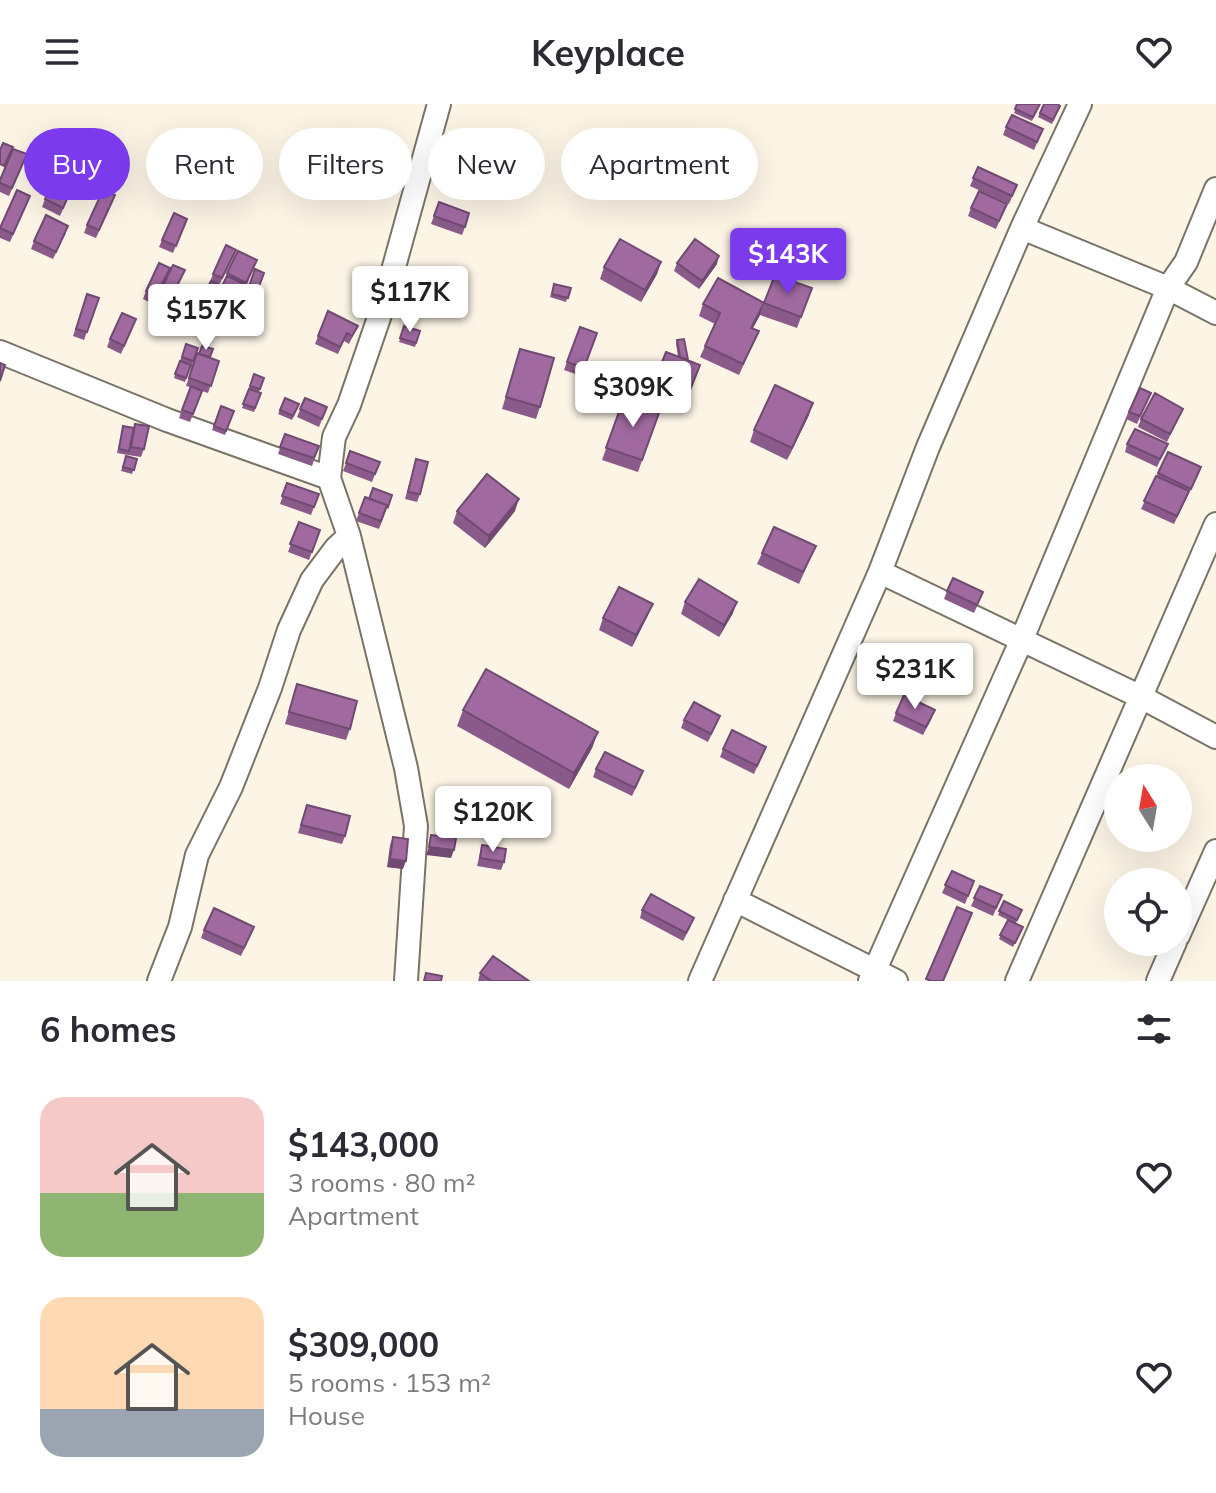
<!DOCTYPE html>
<html lang="en">
<head>
<meta charset="utf-8">
<style>
	:root { --surface:#fff; --page:#f2f2f3; --text:#2b2b33; --muted:#7c7c81; --accent:#7c3aed }
	body { margin:0; font-family:Mulish,sans-serif; background:var(--page); color:var(--text); height:100vh; display:flex; flex-direction:column; font-size:30px; white-space:nowrap }
	* { box-sizing:border-box; margin:0 }
	p { font-size:26px; color:var(--muted) }
	.icon { flex:none; width:44px; height:44px; fill:none; stroke:currentColor; stroke-width:2; stroke-linecap:round; stroke-linejoin:round }
	.map { position:relative; height:877px; overflow:hidden }
	.panel { display:flex; flex-direction:column; background:var(--surface); flex:1 }
	.panel>* { flex:none }
	.top-card { position:absolute; left:24px; top:24px; width:800px; height:72px; display:flex; gap:16px }
	.needle { width:52px; rotate:349deg }
	.buttons { position:absolute; left:1104px; top:660px; display:grid; gap:16px }
	.buttons a { display:grid; place-items:center; width:88px; height:88px; border-radius:50%; background:var(--surface); box-shadow:0 8px 32px #0002; font-size:40px }
	.price { position:absolute; translate:-50% -68px; padding:0 18px; border-radius:8px; background:#fff; color:#222; font-size:26px; line-height:52px; filter:drop-shadow(0 2px 4px #0008) }
	.price::after { content:''; position:absolute; left:50%; top:48px; width:24px; height:18px; margin-left:-12px; background:inherit; clip-path:polygon(0 0,100% 0,50% 100%) }
	.price.selected { background:var(--accent); color:#fff }
	ul { padding:0; list-style:none }
	li { display:flex; align-items:center; gap:24px; height:200px; padding:0 40px }
	li span { display:grid; place-items:center; flex:none; width:224px; height:160px; border-radius:24px; color:#555 }
	li>.icon { margin-inline-start:auto }
	span .icon { width:96px; height:96px; fill:#fffc; stroke-width:1 }
	li b { font-size:34px }
	h2 { display:flex; justify-content:space-between; align-items:center; height:96px; padding:0 40px; font-size:34px }
	.pill { padding:0 28px; border-radius:36px; background:var(--surface); box-shadow:0 8px 32px #0002; font-size:28px; line-height:72px }
	.pill.selected { background:var(--accent); color:#fff }
	header { display:flex; justify-content:space-between; align-items:center; height:104px; padding:0 40px; background:var(--surface); font-size:36px; font-weight:700 }
	.map>svg:first-child { display:block }
	.lines { fill:none; stroke-linecap:round; stroke-linejoin:round }
	.minor-casing { stroke:#797467; stroke-width:26 }
	.minor { stroke:#fff; stroke-width:22 }
	.wall { fill:#8a5b8a }
	.shaded-wall { fill:#704a71 }
	.building { fill:#a06aa1; stroke:#704a71; stroke-width:2 }
</style>
</head>
<body>
<header><svg class="icon" aria-label="menu" viewBox="0 0 24 24"><path d="M4 6h16M4 12h16M4 18h16"/></svg>Keyplace<svg class="icon" aria-label="heart" viewBox="0 0 24 24"><path d="M12 20l-8-8c-3-5 5-10 8-4 3-6 11-1 8 4z"/></svg></header>
<div class="map">
<svg width="1216" height="877" viewBox="0 0 1216 877">
	<rect width="100%" height="100%" fill="#fcf5e6"/>
	<g class="lines">
		<defs>
			<path id="minor" d="M1022,124L1168,184L1216,209
				M0,248L167,316L329,374
				M880,468L1141,593L1216,633
				M735,796L896,877
				M1178,832L1216,747
				M159,877L180,823L197,751L231,683L270,584L289,526L312,476L336,444L349,432
				M406,877L416,722L406,664L349,432L329,374L334,333L349,301L384,199L439,0
				M700,877L880,468L928,343L1022,124L1080,0
				M870,877L1022,535L1168,184L1186,158L1216,85
				M1017,877L1216,420
				M1158,877L1175,838"/>
		</defs>
		<use href="#minor" class="minor-casing"/>
		<use href="#minor" class="minor"/>
	</g>
	<path class="wall" d="M1017,0H1040L1032,17L1014,9Z
		M1044,0L1060,2L1052,20L1038,13Z
		M1006,23L1043,25L1034,46L1003,31Z
		M27,50L9,92L0,88V76Z
		M978,63L1017,81L1009,100L970,82Z
		M72,85L60,112L42,103L45,95Z
		M30,92L10,138L0,134V124Z
		M439,98L465,123L462,131L431,120Z
		M112,99L96,134L84,129L87,121Z
		M1007,100L996,125L968,112L971,104Z
		M187,115L173,149L159,143L162,136Z
		M66,129L53,155L31,145L34,137Z
		M236,146L214,192L206,188L213,170Z
		M257,156L237,205L217,196L227,169Z
		M661,158L657,170L641,198L600,175L604,163Z
		M677,159L717,160L699,185L674,167Z
		M255,165L264,169L257,189L248,186Z
		M185,166L166,205L155,200L158,192Z
		M775,171L812,184L797,224L760,211Z
		M167,172L153,200L143,195L146,187Z
		M554,180L571,184L566,198L550,193Z
		M246,186L257,191L249,210L237,206Z
		M87,190L99,194L84,236L73,232Z
		M764,199L760,211L753,224L759,227L739,271L700,253L715,220L699,212L703,200Z
		M218,203L229,208L221,227L210,222Z
		M328,207L358,222L349,240L344,237L338,250L315,240Z
		M136,215L121,250L107,243L110,235Z
		M404,222L420,227L415,243L399,238Z
		M580,223L597,229L581,272L564,266Z
		M677,236L688,256L700,261L683,306L649,292L666,248L678,252L676,240Z
		M186,240L198,244L192,261L180,257Z
		M520,245L540,303L536,315L502,305Z
		M197,249L219,257L208,289L202,287L190,318L179,314L190,283L186,282Z
		M180,257L191,261L185,278L174,274Z
		M254,270L264,274L259,288L261,289L254,308L242,304Z
		M1151,289L1137,320L1126,315L1129,308Z
		M285,294L299,300L292,316L278,310Z
		M305,294L327,303L319,323L297,313Z
		M624,294L660,306L638,368L602,356Z
		M221,302L234,307L225,331L212,326Z
		M1183,305L1167,338L1138,323L1141,315Z
		M809,311L787,356L750,338L754,326Z
		M135,320L144,345L141,353L128,351V349V351L117,349L123,322L133,324Z
		M285,330L319,342L312,362L278,350Z
		M1127,340H1168L1157,363L1125,348Z
		M1168,348L1198,371L1174,420L1141,405Z
		M126,352L137,355L132,370L121,367Z
		M416,355L420,390L417,398L405,395Z
		M380,358L372,378L343,367L346,359Z
		M287,379L314,403L311,411L280,400Z
		M392,391L379,425L356,417L365,393L369,395Z
		M457,407H515L485,444L453,419Z
		M299,418L320,426L309,456L288,448Z
		M762,449L811,453L799,480L757,460Z
		M947,487L980,496L974,509L944,495Z
		M685,498L733,509L719,533L681,510Z
		M648,511L632,543L599,526L603,514Z
		M297,580L350,625L346,636L285,620Z
		M463,606L598,628L592,644L569,685L457,622Z
		M896,609L932,614L923,631L893,617Z
		M720,612L708,638L681,624L684,616Z
		M766,643L754,670L720,653L723,645Z
		M596,665L640,675L632,692L593,673Z
		M307,701L345,732L342,740L298,729Z
		M393,733L403,765L387,763L390,741Z
		M482,741L504,758L501,766L477,762Z
		M952,767L974,777L965,800L942,789Z
		M980,782L1002,791L993,812L971,802Z
		M1004,797L1022,806L1016,819L1023,823L1013,843L999,835L1008,816L998,811Z
		M642,806L691,822L683,837L640,814Z
		M254,823L241,852L201,834L204,826Z
		M480,869L529,877H478Z"/>
	<path class="shaded-wall" d="M719,152L717,160L699,185L702,177Z
		M661,158L657,170L641,198L645,186Z
		M764,199L760,211L747,235L751,224Z
		M813,299L809,311L787,356L792,344Z
		M519,395L515,407L485,444L489,432Z
		M737,498L733,509L719,533L724,521Z
		M653,500L648,511L632,543L636,531Z
		M598,628L592,644L569,685L574,669Z
		M429,743L454,746L451,754L426,751Z
		M390,755L406,757L403,765L387,763Z"/>
	<path class="building" d="M1017,0H1040L1033,13L1015,5Z
		M1044,0H1057L1060,2L1053,16L1040,9Z
		M1012,11L1043,25L1037,38L1006,23Z
		M3,39L13,43L4,62L0,60V46Z
		M13,45L27,50L12,84L0,79V76Z
		M978,63L1017,81L1012,92L973,74Z
		M57,69L75,77L63,104L45,95Z
		M17,86L30,92L13,130L0,124Z
		M103,86L115,91L99,126L87,121Z
		M979,87L1007,100L999,117L971,104Z
		M439,98L469,109L465,123L434,112Z
		M174,109L187,115L176,142L162,136Z
		M46,111L68,122L56,148L34,137Z
		M620,135L661,158L645,186L604,163Z
		M695,135L719,152L702,177L677,159Z
		M226,141L236,146L222,174L213,170Z
		M238,147L257,156L246,179L227,169Z
		M159,159L170,164L156,192L146,187Z
		M173,161L185,166L169,198L158,192Z
		M255,165L264,169L258,185L249,182Z
		M775,171L812,184L801,213L764,199Z
		M227,172L247,181L240,197L219,188Z
		M718,174L764,199L751,224L759,227L743,260L705,242L720,209L703,200Z
		M211,177L219,181L216,188L207,184Z
		M554,180L571,184L568,194L552,190Z
		M246,186L257,191L250,206L239,202Z
		M87,190L99,194L87,228L76,225Z
		M218,203L229,208L222,223L211,218Z
		M328,207L358,222L352,232L347,229L340,243L318,232Z
		M122,209L136,215L124,242L110,235Z
		M404,222L420,227L416,239L400,234Z
		M580,223L597,229L584,264L567,258Z
		M684,235L688,256L680,253L677,236Z
		M186,240L198,244L193,257L182,253Z
		M202,242L213,245L210,253L199,250Z
		M520,245L554,254L540,303L506,293Z
		M666,248L700,261L687,294L653,280Z
		M197,249L219,257L211,282L189,274Z
		M180,257L191,261L186,274L175,270Z
		M0,259L5,261L0,277Z
		M254,270L264,274L260,285L250,282Z
		M775,281L813,299L792,344L754,326Z
		M191,282L202,287L193,310L182,306Z
		M1140,284L1151,289L1140,312L1129,308Z
		M249,285L261,289L255,304L243,300Z
		M1155,289L1183,305L1170,330L1141,315Z
		M285,294L299,300L293,312L280,306Z
		M305,294L327,303L322,315L300,305Z
		M624,294L660,306L642,356L606,344Z
		M221,302L234,307L226,327L214,322Z
		M135,320L149,322L144,345L131,343Z
		M123,322L134,324L129,347L119,345Z
		M1135,325L1168,340L1160,355L1127,340Z
		M285,330L319,342L314,354L280,343Z
		M350,347L380,358L375,370L346,359Z
		M1168,348L1201,363L1191,385L1158,369Z
		M126,352L137,355L134,366L123,363Z
		M416,355L428,358L420,390L408,388Z
		M487,370L519,395L489,432L457,407Z
		M1156,372L1189,387L1177,412L1144,397Z
		M287,379L319,390L314,403L282,392Z
		M373,384L392,391L388,403L387,401L369,395Z
		M365,393L387,401L381,417L359,409Z
		M299,418L320,426L312,448L290,440Z
		M774,423L816,442L803,468L762,449Z
		M953,474L983,488L977,501L947,487Z
		M699,475L737,498L724,521L685,498Z
		M619,483L653,500L636,531L603,514Z
		M486,565L598,628L574,669L463,606Z
		M297,580L357,597L350,625L289,608Z
		M904,591L935,606L926,623L896,609Z
		M694,598L720,612L711,630L684,616Z
		M732,626L766,643L757,662L723,645Z
		M605,648L643,667L635,684L596,665Z
		M307,701L350,712L345,732L301,721Z
		M431,731L456,734L454,746L429,743Z
		M393,733L408,735L406,757L390,755Z
		M482,741L506,745L504,758L480,754Z
		M952,767L974,777L968,792L945,781Z
		M980,782L1002,791L996,804L974,794Z
		M651,790L694,814L686,829L642,806Z
		M1004,797L1022,806L1017,816L999,807Z
		M957,803L972,809L943,877H931L926,875Z
		M214,804L254,823L244,844L204,826Z
		M1008,816L1023,823L1015,839L1000,831Z
		M493,852L529,877H492L480,869Z
		M426,869L442,872L441,877H424Z"/>
</svg>
<div class="buttons">
<a><svg class="needle" viewBox="-14 -14 28 28"><path d="M0-13l5 13h-10z" fill="#e53935"/><path d="M0 13l5-13h-10z" fill="#7c7c81"/></svg></a>
<a><svg class="icon" aria-label="locate" viewBox="0 0 24 24"><circle cx="12" cy="12" r="6"/><path d="M12 2v4M12 18v4M2 12h4M18 12h4"/></svg></a>
</div>
<b class="price selected" style="left:788px;top:192px">$143K</b>
<b class="price" style="left:410px;top:230px">$117K</b>
<b class="price" style="left:206px;top:248px">$157K</b>
<b class="price" style="left:633px;top:325px">$309K</b>
<b class="price" style="left:915px;top:607px">$231K</b>
<b class="price" style="left:493px;top:750px">$120K</b>
<div class="top-card">
<a class="pill selected">Buy</a>
<a class="pill">Rent</a>
<a class="pill">Filters</a>
<a class="pill">New</a>
<a class="pill">Apartment</a>
</div>
</div>
<section class="panel">
<h2>6 homes<svg class="icon" aria-label="filters" viewBox="0 0 24 24"><path d="M4 7h16M4 17h16"/><circle cx="9" cy="7" r="2"/><circle cx="15" cy="17" r="2"/></svg></h2>
<ul>
<li><span style="background:linear-gradient(#f6c9c9 60%,#8fb573 0)"><svg class="icon" aria-label="home" viewBox="0 0 24 24"><path d="M3 11l9-7 9 7M6 9v11h12V9"/></svg></span><div><b>$143,000</b><p>3 rooms · 80 m²</p><p>Apartment</p></div><svg class="icon" aria-label="heart" viewBox="0 0 24 24"><path d="M12 20l-8-8c-3-5 5-10 8-4 3-6 11-1 8 4z"/></svg></li>
<li><span style="background:linear-gradient(#ffd9b3 70%,#9aa5b1 0)"><svg class="icon" aria-label="home" viewBox="0 0 24 24"><path d="M3 11l9-7 9 7M6 9v11h12V9"/></svg></span><div><b>$309,000</b><p>5 rooms · 153 m²</p><p>House</p></div><svg class="icon" aria-label="heart" viewBox="0 0 24 24"><path d="M12 20l-8-8c-3-5 5-10 8-4 3-6 11-1 8 4z"/></svg></li>
</ul>
</section>
</body>
</html>
